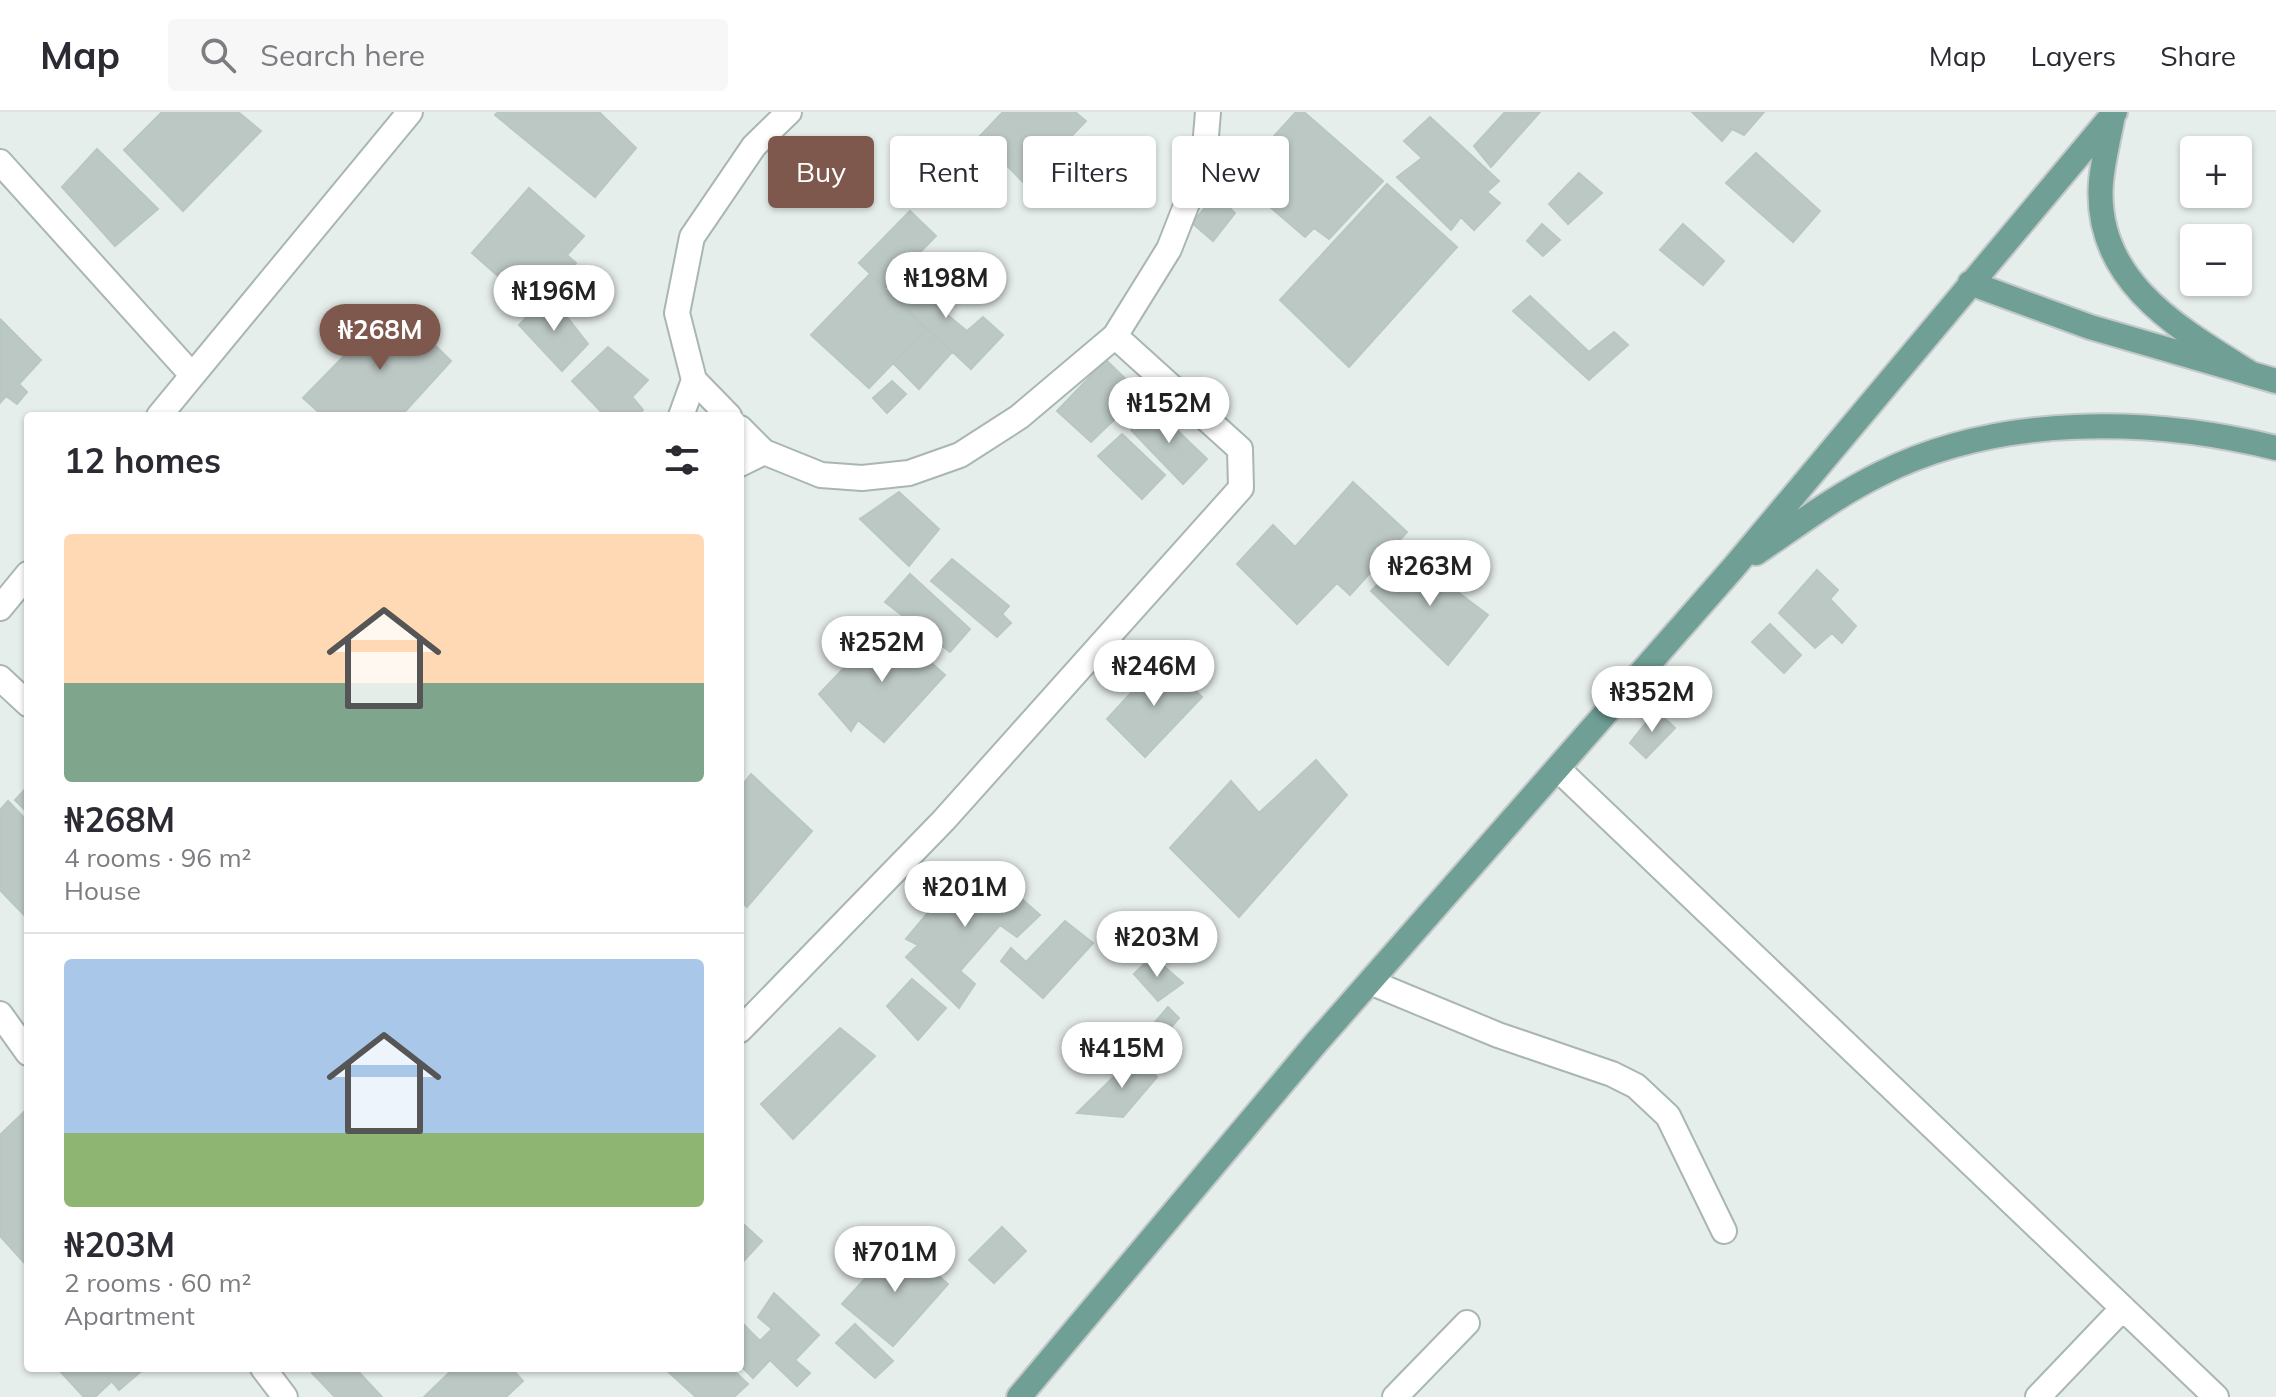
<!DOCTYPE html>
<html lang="en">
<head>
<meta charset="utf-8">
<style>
	:root { --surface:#fff; --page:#f7f7f7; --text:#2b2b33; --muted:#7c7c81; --line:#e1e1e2; --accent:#7f584d }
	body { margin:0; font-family:Mulish,sans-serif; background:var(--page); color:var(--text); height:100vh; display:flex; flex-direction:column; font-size:30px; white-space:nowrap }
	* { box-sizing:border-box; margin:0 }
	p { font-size:26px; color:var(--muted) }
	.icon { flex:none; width:44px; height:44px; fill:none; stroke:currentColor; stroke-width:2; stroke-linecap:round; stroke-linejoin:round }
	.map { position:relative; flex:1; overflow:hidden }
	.details { position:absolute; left:24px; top:300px; width:720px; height:960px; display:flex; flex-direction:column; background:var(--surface); border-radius:8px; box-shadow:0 2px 6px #0004 }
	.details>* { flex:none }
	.top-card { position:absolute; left:768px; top:24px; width:760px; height:72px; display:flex; gap:16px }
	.fabs { position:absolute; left:2180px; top:24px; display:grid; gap:16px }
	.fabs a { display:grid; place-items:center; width:72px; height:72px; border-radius:8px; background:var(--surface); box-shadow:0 2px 6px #0004; font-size:40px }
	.price { position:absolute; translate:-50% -68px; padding:0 18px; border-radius:28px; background:#fff; color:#222; font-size:26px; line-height:52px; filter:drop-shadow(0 2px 4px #0008) }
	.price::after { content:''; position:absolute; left:50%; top:48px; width:24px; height:18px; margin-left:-12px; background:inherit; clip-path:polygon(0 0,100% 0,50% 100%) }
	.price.current { background:var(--accent); color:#fff }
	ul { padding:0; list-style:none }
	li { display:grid; align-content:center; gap:16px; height:424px; padding:0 40px }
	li+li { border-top:2px solid var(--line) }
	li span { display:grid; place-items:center; height:248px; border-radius:8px; color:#555 }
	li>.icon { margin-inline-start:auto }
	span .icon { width:144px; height:144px; fill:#fffc; stroke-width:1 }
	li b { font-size:34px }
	h2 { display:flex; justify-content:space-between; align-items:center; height:96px; padding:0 40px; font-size:34px }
	.chip { padding:0 28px; border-radius:8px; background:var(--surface); box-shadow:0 2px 6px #0004; font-size:28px; line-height:72px }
	.chip.current { background:var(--accent); color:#fff }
	header { display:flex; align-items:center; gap:48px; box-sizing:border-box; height:112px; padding:0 40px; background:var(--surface); border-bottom:2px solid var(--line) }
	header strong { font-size:38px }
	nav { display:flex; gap:44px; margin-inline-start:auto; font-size:28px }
	.search { width:560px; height:72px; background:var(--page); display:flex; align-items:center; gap:20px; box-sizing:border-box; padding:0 28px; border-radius:8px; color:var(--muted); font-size:30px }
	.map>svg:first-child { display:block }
	.building { fill:#bcc8c4; stroke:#b9c7c2; stroke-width:2 }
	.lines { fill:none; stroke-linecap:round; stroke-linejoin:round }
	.minor-casing { stroke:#a9b6b2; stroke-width:28 }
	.primary-casing { stroke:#c2c9c8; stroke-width:28 }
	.minor { stroke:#fff; stroke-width:24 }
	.primary { stroke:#6f9f95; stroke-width:24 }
</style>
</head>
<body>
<header>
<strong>Map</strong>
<div class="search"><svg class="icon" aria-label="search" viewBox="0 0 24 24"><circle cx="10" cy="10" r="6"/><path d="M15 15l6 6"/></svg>Search here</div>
<nav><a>Map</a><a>Layers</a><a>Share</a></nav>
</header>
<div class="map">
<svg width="2276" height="1285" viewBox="0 0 2276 1285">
	<rect width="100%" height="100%" fill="#e6eeeb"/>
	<path class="building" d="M162,0H238L261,19L183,99L124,38Z
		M498,0H599L636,36L595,85L495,3Z
		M1003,0H1075L1086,9L1025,72L979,25Z
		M1296,0H1304L1383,69L1329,127L1314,116L1305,125L1255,82L1264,72L1244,57Z
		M1505,0H1540L1491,55L1474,34Z
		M1692,0H1764L1744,23L1732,17L1722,29Z
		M1430,5L1499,69L1487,80L1500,91L1474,118L1461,105L1451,118L1397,65L1422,46L1404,29Z
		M97,37L158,97L115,134L62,75Z
		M1756,41L1820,99L1793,130L1726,71Z
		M1579,61L1602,81L1568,112L1549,92Z
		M1387,72L1457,135L1349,255L1280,188Z
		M529,76L584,124L567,143L576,151L549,182L540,172L526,189L472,141Z
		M1216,83L1235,101L1213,129L1192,111Z
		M910,99L936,124L885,176L859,151Z
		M1542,112L1560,128L1543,144L1527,129Z
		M1683,112L1724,149L1703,173L1660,138Z
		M921,154L941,172L929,188L967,219L983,205L1003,223L971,257L893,184Z
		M870,162L926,217L869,276L811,223Z
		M549,182L588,232L562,259L519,213Z
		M1530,184L1589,240L1614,220L1628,233L1589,268L1513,199Z
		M394,193L451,249L401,304H323L303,286Z
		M0,207L41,248L19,272L27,280L17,292L6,284L0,291Z
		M926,217L952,240L919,277L893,251Z
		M608,235L648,268L632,285L643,298L637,304L618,301L605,304L572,269Z
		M1106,248L1141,282L1091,330L1057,299Z
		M892,269L906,282L887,301L873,286Z
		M1153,295L1207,347L1183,372L1131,318Z
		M1122,322L1165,363L1142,387L1098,344Z
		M1353,370L1407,420L1350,483L1337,471L1297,512L1237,452L1273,413L1295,435Z
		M899,380L939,417L909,454L860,407Z
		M1407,442L1488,503L1448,553L1371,479Z
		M952,447L1009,494L1002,502L1011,511L997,525L931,469Z
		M1817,458L1838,478L1830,487L1856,514L1842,531L1832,521L1815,536L1779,501Z
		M910,462L970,517L950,540L885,490Z
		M887,511L945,563L884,630L858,608L851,619L819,582Z
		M1770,512L1801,543L1784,561L1752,530Z
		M1163,546L1202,585L1145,645L1107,607Z
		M1656,598L1675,616L1646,646L1630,631Z
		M1316,648L1347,683L1239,805L1170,736L1231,669L1259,701Z
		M751,662L812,719L747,795L740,788V676Z
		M28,674V701L15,688Z
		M8,689L28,710V807L0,778V698Z
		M966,755L978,768L987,756L1040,803L1017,825L1000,813L960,859L975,872L959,896L906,845L918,833L906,827Z
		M1065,809L1093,831L1043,886L1001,849L1011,836L1026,850Z
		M1152,844L1183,871L1158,889L1134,862Z
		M912,867L946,896L918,928L887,894Z
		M1168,895L1179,906L1142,949L1135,933Z
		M840,916L875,944L793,1027L761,992Z
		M1137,942L1157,965L1123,1005L1077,1001Z
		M28,996V1120L11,1136L0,1124V1023Z
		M740,1109L762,1129L740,1153Z
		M1002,1115L1026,1139L994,1171L969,1148Z
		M28,1120V1155L11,1136Z
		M899,1129L948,1172L893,1234L842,1192Z
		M774,1181L819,1223L795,1248L810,1261L797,1274L770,1248L753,1266L740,1253V1209L760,1229L772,1217L758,1205Z
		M855,1212L893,1249L875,1266L836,1231Z
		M57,1256H99L111,1270L95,1285H84Z
		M101,1256H145L119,1278Z
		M317,1256H355L382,1285H335L312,1261Z
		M454,1256H511L523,1269L506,1285H424Z
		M664,1256H731L748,1272L734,1285H696Z"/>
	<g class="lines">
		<defs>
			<path id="minor" d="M0,50L192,263
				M159,304L410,0
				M681,304L694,268
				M729,304L694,268L677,201L692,125L754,34L789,0
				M740,316L764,340L821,363L862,366L909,361L960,343L1019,305L1115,224L1169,137L1204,48L1208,0
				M740,352L764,340
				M0,496L28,462
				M0,566L28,592
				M1558,657L2216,1285
				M1370,870L1498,923L1612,962L1636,974L1668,1004L1724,1119
				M0,902L28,941
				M740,918L944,708L1241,376L1240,337L1115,224
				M263,1256L285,1285
				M1395,1285L1467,1211
				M2038,1285L2123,1196"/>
			<path id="primary" d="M2113,3C2109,25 2103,48 2101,70C2093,168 2178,216 2250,261
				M1970,171L2090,215L2276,269
				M1756,441C1796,414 1837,383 1880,362C1999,302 2150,305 2276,336
				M1019,1285L1316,931L1734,455L2115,0"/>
		</defs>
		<use href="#minor" class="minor-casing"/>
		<use href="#primary" class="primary-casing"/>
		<use href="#minor" class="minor"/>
		<use href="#primary" class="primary"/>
	</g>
</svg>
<div class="fabs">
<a>+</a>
<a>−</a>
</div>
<b class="price" style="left:946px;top:208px">₦198M</b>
<b class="price" style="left:554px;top:221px">₦196M</b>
<b class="price current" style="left:380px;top:260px">₦268M</b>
<b class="price" style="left:1169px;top:333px">₦152M</b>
<b class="price" style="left:1430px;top:496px">₦263M</b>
<b class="price" style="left:882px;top:572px">₦252M</b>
<b class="price" style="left:1154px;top:596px">₦246M</b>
<b class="price" style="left:1652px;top:622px">₦352M</b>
<b class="price" style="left:965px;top:817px">₦201M</b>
<b class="price" style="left:1157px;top:867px">₦203M</b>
<b class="price" style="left:1122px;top:978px">₦415M</b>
<b class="price" style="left:895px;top:1182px">₦701M</b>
<div class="top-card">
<a class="chip current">Buy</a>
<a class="chip">Rent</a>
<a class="chip">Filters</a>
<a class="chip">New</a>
</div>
<section class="details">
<h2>12 homes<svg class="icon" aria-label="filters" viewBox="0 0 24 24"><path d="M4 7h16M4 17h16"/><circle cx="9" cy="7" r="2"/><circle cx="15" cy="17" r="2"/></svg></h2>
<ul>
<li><span style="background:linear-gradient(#ffd9b3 60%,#7fa58c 0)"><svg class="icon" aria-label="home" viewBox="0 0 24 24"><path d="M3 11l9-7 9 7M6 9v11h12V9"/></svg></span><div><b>₦268M</b><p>4 rooms · 96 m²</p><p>House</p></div></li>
<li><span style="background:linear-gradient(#a9c7e8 70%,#8fb573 0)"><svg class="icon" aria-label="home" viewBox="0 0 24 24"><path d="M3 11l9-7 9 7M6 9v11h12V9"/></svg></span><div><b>₦203M</b><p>2 rooms · 60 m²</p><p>Apartment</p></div></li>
</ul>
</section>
</div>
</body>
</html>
